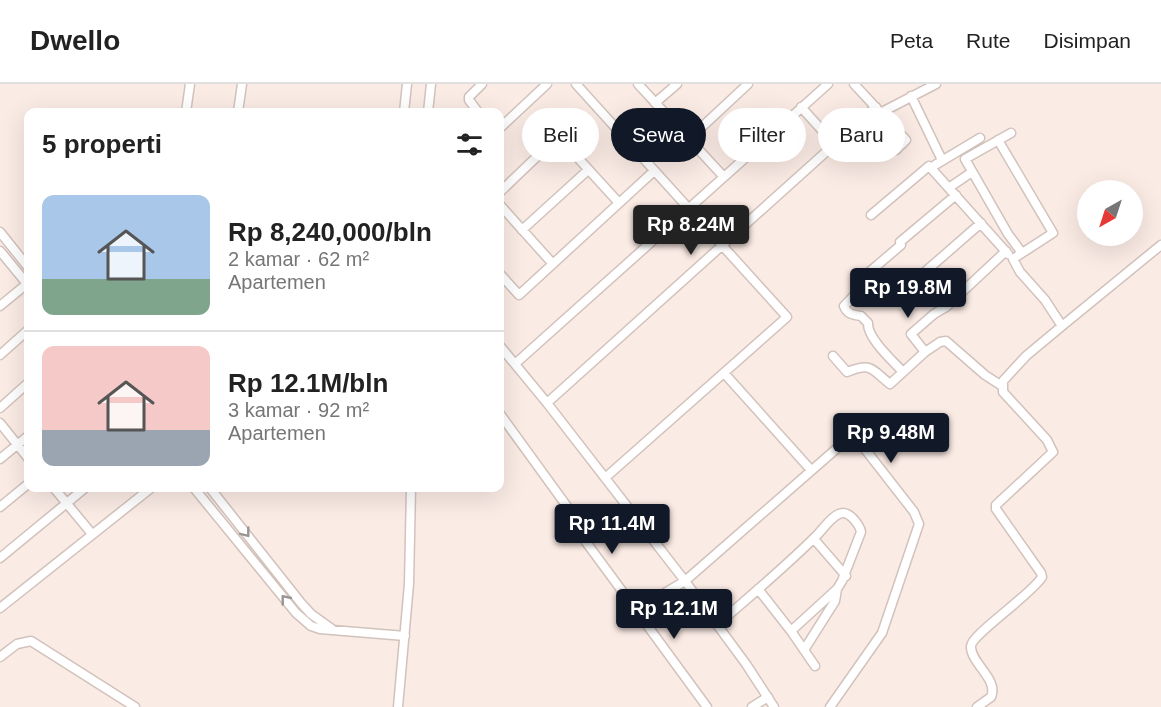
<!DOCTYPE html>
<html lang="id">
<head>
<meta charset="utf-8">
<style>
	:root { --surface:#fff; --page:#f2f2f2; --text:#222; --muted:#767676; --line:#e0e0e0; --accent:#111827 }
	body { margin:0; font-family:Helvetica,sans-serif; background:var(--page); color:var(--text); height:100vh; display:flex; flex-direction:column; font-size:22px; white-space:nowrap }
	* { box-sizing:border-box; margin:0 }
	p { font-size:20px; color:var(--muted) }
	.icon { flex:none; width:33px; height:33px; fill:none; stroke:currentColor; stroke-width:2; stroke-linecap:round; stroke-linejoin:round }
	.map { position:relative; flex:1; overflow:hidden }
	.sheet { position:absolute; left:24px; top:24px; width:480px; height:384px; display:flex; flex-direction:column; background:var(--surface); border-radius:12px; box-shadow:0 6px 24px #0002 }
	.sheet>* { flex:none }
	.hud { position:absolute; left:522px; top:24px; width:549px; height:54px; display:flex; gap:12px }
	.needle { width:39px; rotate:219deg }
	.controls { position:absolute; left:1077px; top:96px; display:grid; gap:12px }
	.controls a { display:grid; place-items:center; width:66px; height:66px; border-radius:50%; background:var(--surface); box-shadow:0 6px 24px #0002; font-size:30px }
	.price { position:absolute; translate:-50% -51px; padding:0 14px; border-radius:6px; background:var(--accent); color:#fff; font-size:20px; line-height:39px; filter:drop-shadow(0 2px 3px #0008) }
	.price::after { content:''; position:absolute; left:50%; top:36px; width:18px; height:14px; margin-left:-9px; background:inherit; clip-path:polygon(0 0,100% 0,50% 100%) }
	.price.on { background:#222; color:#fff }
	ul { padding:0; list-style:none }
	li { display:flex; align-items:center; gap:18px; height:150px; padding:0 18px }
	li+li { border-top:2px solid var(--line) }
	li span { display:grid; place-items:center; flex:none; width:168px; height:120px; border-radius:12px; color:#555 }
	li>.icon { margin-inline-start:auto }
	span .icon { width:72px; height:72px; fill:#fffc; stroke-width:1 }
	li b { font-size:26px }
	h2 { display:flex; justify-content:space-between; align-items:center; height:72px; padding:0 18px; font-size:26px }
	.pill { padding:0 21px; border-radius:27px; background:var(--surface); box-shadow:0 6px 24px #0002; font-size:21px; line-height:54px }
	.pill.on { background:var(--accent); color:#fff }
	header { display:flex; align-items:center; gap:36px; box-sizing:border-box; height:84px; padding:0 30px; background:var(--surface); border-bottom:2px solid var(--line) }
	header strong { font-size:28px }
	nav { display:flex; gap:33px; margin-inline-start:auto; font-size:21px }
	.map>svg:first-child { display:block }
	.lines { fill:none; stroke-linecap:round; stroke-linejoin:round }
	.street-casing { stroke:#d2c2bc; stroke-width:11 }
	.street { stroke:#fff; stroke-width:8 }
	.oneway { stroke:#989694 }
</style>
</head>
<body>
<header>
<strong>Dwello</strong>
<nav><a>Peta</a><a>Rute</a><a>Disimpan</a></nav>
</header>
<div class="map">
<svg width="1161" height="623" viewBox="0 0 1161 623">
	<rect width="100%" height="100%" fill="#fbebe5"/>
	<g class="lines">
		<defs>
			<path id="street" d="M576,0L787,233L605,394
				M638,0L724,93
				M854,0L906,56L896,66
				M911,12L942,76
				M655,19L677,0
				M186,28L190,0
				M238,28L242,0
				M404,28L407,0
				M428,28L431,0
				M478,28L469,16V13L482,0
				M882,28L936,0
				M500,44L547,0
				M1011,49L965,75L1008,150L1022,169L1013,175L1020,188L1045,216L1062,242
				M558,52L619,119
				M689,55L748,0
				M998,56L1053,149L1022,169
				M832,59L876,23
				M935,81L980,54
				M950,103L972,88
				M500,108L572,39
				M500,121L553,180
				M871,131L929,82L1008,170
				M522,146L588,86
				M0,148L28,183
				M0,167L28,201
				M500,190L519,211L654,87
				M911,200L981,139
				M0,222L28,199
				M500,262L547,319L685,497L746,580L774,623
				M925,268L940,258L946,257L985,291L1002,302
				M0,271L28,246
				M833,272L847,288C872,278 871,285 890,300L925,268L911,250L934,230L946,223L1006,167
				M516,279L828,0
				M903,288C893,277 867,254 868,239L861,232C853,231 847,230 844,222L865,200L863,194L867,190L901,161L900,158L956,111
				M724,289L811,386
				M547,319L827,67L832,59L829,54L801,23
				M0,324L28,299
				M500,330L587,450
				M0,339L28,374
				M0,375L28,352
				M54,404L92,450
				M194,404L296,529L311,542L320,545L405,552
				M210,404L301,519L311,530L332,545
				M626,422L587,450L586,458L636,526
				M0,423L28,400
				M814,455L846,492
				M0,474L85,404
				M758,505L791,547L815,582
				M0,524L151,404
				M717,541C750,512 784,484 815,453C822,447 833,429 843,429C851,429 860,442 861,448L842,497L837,505L791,547
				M804,566L835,517L837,505
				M0,573L17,560L31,557L135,623
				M398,623L409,500L411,404
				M707,623L636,526L685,497L843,359L852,354L861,360L914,428L919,440L882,549L830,623
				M752,623L768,613
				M977,623L991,613C999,595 970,579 971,562C972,550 1031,511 1042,493L1041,489L996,425V421L1053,368L1047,356L1003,308V297L1026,272L1062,242L1161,161"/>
		</defs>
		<use href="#street" class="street-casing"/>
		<use href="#street" class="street"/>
	</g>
	<defs><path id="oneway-chevron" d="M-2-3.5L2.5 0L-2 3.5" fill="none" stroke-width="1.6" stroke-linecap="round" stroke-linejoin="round" transform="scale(1.5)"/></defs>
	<g class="oneway">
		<use href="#oneway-chevron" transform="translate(246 449) rotate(52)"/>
		<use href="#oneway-chevron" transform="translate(285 515) rotate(-129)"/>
	</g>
</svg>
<div class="controls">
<a><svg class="needle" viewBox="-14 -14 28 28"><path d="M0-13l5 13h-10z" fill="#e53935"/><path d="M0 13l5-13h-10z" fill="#767676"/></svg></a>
</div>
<b class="price on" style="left:691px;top:172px">Rp 8.24M</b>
<b class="price" style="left:908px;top:235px">Rp 19.8M</b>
<b class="price" style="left:891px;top:380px">Rp 9.48M</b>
<b class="price" style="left:612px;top:471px">Rp 11.4M</b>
<b class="price" style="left:674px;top:556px">Rp 12.1M</b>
<div class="hud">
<a class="pill">Beli</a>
<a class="pill on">Sewa</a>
<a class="pill">Filter</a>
<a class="pill">Baru</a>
</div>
<section class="sheet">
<h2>5 properti<svg class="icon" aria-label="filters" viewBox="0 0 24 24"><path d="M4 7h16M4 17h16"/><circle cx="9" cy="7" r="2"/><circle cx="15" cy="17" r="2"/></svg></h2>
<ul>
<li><span style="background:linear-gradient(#a9c7e8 70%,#7fa58c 0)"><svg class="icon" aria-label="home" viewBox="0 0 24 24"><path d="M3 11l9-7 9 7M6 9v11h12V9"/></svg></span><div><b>Rp 8,240,000/bln</b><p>2 kamar · 62 m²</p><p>Apartemen</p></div></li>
<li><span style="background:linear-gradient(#f6c9c9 70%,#9aa5b1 0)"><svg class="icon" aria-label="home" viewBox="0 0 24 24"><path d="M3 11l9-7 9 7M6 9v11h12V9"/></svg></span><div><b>Rp 12.1M/bln</b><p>3 kamar · 92 m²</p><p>Apartemen</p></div></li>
</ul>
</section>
</div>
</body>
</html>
